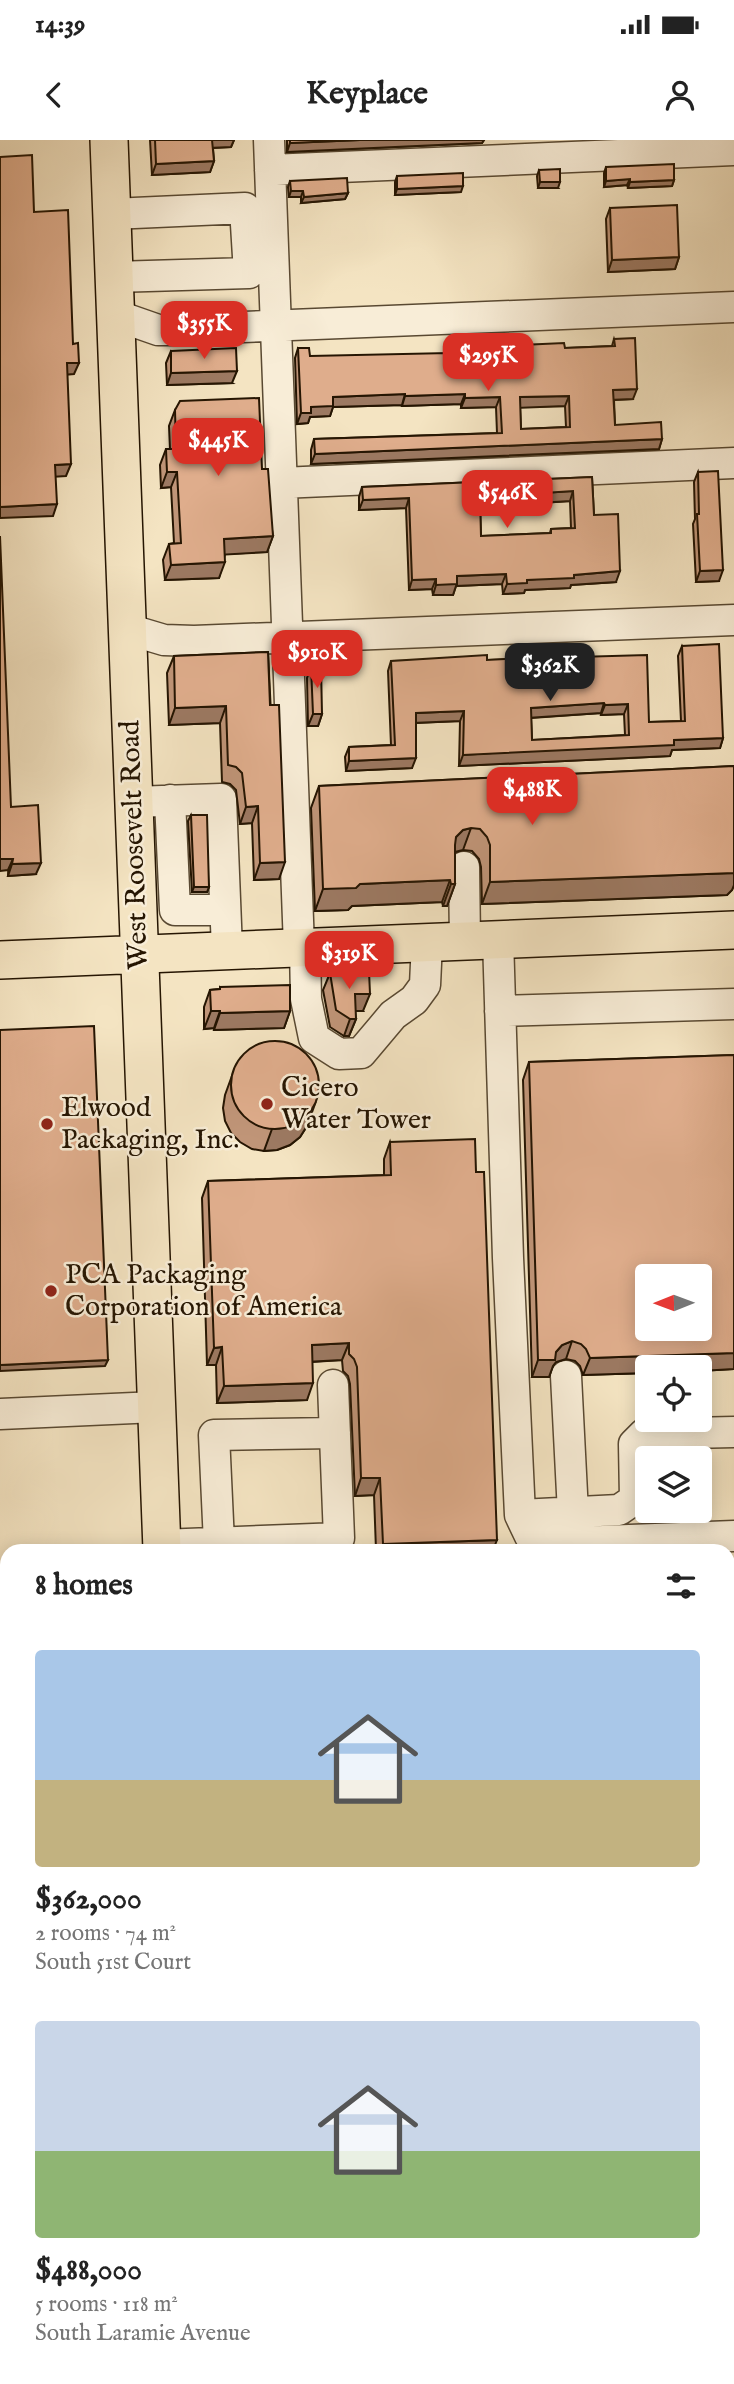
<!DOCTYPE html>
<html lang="en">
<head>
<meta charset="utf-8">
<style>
	:root { --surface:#fff; --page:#f2f2f2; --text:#222; --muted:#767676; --accent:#d93025 }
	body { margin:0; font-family:"IM FELL English",serif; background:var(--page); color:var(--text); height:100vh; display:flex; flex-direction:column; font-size:26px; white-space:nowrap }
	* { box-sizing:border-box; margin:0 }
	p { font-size:23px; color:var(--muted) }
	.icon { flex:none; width:38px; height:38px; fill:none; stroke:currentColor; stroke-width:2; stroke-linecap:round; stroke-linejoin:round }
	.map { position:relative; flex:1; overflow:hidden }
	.sheet { position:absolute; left:0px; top:1404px; width:735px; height:842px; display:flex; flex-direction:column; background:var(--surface); border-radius:21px 21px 0 0; box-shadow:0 4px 18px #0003 }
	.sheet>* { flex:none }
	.needle { width:46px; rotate:269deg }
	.fabs { position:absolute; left:635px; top:1124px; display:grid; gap:14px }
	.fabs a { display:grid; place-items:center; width:77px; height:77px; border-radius:7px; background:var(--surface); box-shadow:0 4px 18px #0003; font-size:35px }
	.price { position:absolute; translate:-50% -60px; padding:0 16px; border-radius:14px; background:var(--accent); color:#fff; font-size:23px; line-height:46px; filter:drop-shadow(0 2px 4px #0008) }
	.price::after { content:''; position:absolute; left:50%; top:42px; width:21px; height:16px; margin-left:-10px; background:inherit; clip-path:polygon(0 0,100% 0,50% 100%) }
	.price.active { background:#222; color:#fff }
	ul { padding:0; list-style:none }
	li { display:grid; align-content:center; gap:14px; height:371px; padding:0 35px }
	li span { display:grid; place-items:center; height:217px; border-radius:7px; color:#555 }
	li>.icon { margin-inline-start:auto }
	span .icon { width:126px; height:126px; fill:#fffc; stroke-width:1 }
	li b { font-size:30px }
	h2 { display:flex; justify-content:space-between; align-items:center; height:84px; padding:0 35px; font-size:30px }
	.status { display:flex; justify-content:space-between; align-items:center; height:49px; padding:0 35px; background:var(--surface); direction:ltr }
	.status svg { height:19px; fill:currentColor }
	header { display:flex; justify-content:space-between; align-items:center; height:91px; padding:0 35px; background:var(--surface); font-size:32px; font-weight:800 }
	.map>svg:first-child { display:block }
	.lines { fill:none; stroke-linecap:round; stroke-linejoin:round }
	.minor-casing { stroke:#594932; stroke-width:33 }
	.major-casing { stroke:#251502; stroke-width:40 }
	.minor { stroke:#f8edd7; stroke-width:30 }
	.major { stroke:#f4e4c2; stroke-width:37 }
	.wall { fill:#c09578; stroke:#251502; stroke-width:2; fill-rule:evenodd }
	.shaded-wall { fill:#9c7962; stroke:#251502; stroke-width:2 }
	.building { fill:#dfad8c; stroke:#251502; stroke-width:2; fill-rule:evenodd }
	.poi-dot { fill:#8f2418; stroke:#f8edd7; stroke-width:2.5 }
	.labels { text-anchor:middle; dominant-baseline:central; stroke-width:5; stroke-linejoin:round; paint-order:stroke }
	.street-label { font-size:28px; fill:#251502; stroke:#f8edd7 }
	.poi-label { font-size:28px; fill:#251502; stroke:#f8edd7; text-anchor:start }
</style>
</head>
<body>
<div class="status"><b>14:39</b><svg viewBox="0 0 49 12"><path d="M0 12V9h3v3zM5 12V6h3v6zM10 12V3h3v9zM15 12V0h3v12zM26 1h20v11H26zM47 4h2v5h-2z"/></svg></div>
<header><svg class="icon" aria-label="back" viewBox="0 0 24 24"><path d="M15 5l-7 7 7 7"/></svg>Keyplace<svg class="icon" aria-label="person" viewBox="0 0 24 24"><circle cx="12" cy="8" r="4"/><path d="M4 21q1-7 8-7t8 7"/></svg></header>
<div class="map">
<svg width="734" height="2244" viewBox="0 0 734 2244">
	<rect width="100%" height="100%" fill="#f4e4c2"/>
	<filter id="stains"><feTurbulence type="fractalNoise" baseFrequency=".00286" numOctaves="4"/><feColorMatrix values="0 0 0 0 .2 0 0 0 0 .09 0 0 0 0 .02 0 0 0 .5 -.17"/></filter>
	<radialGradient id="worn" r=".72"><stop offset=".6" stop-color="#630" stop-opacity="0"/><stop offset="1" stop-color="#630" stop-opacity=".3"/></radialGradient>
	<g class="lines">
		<defs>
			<path id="minor" d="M269,0L299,807
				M270,30L734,10
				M112,74L245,68L249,133L114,137
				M115,175L158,190H170L734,167
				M281,343L734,323
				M127,489L164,500L194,501L734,480
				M170,660L175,770H225
				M133,662L221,659L227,810
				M464,727L465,801
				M498,799L508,1118L520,1375L619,1370L635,1359L634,1304L644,1294L734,1292
				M305,807L306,859L314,898L339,914L361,913L393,875L414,860L425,845L427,802
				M500,871L734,864
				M566,1236L573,1373
				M0,1274L156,1267
				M520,1375L530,1396L551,1403L734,1396
				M219,1403L214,1295L335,1293
				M161,1405L339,1398L333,1245
				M728,1539H734
				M728,2037L734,2036"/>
			<path id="major" d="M109,0L162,1410
				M0,820L734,790
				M194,2238V2244"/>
		</defs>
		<use href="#minor" class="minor-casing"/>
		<use href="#major" class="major-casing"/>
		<use href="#minor" class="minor"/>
		<use href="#major" class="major"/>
	</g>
	<path class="wall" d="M150,0H234L231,7L213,8L214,21L210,32L152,35Z
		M287,0H484L482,3L287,12Z
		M606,27L674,40L672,46L628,48L627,45L604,47V33Z
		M539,30L558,48H538L537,36Z
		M397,36L461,52L395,55V42Z
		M290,41L348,53L345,59L301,63V57H289L288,47Z
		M610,68L679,117L675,129L608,132L606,79Z
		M614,199L633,259L614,260L615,285L662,299L659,309L311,324V310L314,299L497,293L496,267L461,268V264L402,266V265L333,267L330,276L310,277L308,283L297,284L295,218L298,208L310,216L449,217L497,215L498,211H519L521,205L565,208L612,206ZM565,266L566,287L521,289L520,267Z
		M171,211L232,243L167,245L166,223Z
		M175,270L262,329L273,396L267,412L225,414L219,438L165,440L163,420L169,404L174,403L171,347L161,348L160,325L166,309H170L169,286Z
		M698,332L719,441L696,442L693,384L695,379L694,342Z
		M592,337L594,375L616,442L571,445L570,448L525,450L524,453L503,454L502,444L456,446L453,455H433L432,449L409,450L406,368L359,370V357L362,347ZM570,361L571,388L551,389L550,393L481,396L480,367Z
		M682,506L723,598L720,608L672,610L670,616L459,626L460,581L416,583L412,628L346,631L345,617L349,607L391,605L388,531L391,521L487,520L577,517L649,582L681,581L678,516ZM601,573V575L624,574L625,595L532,600L531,578Z
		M268,512L279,739L254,740L252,683L240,684L236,650L230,644L222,642L220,583L169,585L167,533L174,516Z
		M311,526L322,574L318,586H308L307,538Z
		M734,626V745L732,750L727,755L482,764L481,727L479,719L472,711L463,710L455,712V744L447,766H443L442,762L352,766L348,770L315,771L311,668L319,646Z
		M11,667L36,734L8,736Z
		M191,675L209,747L207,752H192L188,681Z
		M330,833L363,871H355L356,879L349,896H344L330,887L323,850Z
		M220,847L290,871L284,888L214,890V888L204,889V867L210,850L220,849Z
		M734,915V1229L700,1231L648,1227V1233L583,1235L580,1226L575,1221L566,1219L556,1222L553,1226L549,1237H532L523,940L529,922Z
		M233,933L307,986L300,997L290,1005L277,1010L264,1011L252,1009L240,1002L231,993L225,981L223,968L225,955Z
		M390,1002L493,1410H376L374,1355L355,1356L350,1244L348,1236L343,1231L342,1220L312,1222L307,1260L217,1263L216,1225H207L202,1058L208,1041L384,1035V1019Z"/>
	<path class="shaded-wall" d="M211,0H234L231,7L208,8Z
		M360,0H484L482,3L287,12L290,3Z
		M214,21L210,32L152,35L156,24Z
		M630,39L627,45L604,47L606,41Z
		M674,40L672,46L628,48L630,42Z
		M540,42H560L558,48H538Z
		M463,46L461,52L395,55L397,49Z
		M291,51H303L301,57H289Z
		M348,53L345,59L301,63L304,57Z
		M679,117L675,129L608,132L612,120Z
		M67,223H79L74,234L62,235Z
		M237,231L232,243L167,245L171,233Z
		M637,249L633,259L609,260L613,250Z
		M405,254L402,265L333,267L330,276L310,277L308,283L297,284L301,273L311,267L333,257Z
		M465,254L461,264L402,266L405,256Z
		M569,256L565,266L516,268L520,257Z
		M500,257L496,267L461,268L465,258Z
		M662,299L659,309L311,324L315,314Z
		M71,324L66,336L51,337L55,325Z
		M167,332H177L171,347L161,348Z
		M573,351L570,361L476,367L480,357Z
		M409,358L406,368L359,370L363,360Z
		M57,364L53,376L0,378V367Z
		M273,396L267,412L218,415L224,399Z
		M225,422L219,438L165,440L171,425Z
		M723,430L719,441L696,442L700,431Z
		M620,431L616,442L571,445L570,448L525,450L524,453L503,454L507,444L527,440L574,435Z
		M506,434L502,444L456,446L453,455H433L436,445L457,436Z
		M436,439L432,449L409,450L412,440Z
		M604,563L601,573L527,578L531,568Z
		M628,564L624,574L601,575L605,565Z
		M226,566L220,583L169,585L175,568Z
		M464,571L460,581L412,583L416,573Z
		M313,574H322L318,586H308Z
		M723,598L720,608L672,610L670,616L459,626L463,615L674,600Z
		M416,618L412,628L346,631L349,621Z
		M258,666L252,683L240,684L246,667Z
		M471,688L463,710L455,712L448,719L456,697L463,690Z
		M0,719H13L8,730L0,731Z
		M285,722L279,739L254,740L260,723Z
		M41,723L36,734L8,736L12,724Z
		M734,733V745L732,750L727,755L482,764L490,742Z
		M450,740L442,762L352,766L348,770L315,771L323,749L360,744Z
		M451,744H455L447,766H443Z
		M194,747H209L207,752H192Z
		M355,854H370L363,871H349Z
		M211,871H220L214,888L204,889Z
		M290,871L284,888L214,890L220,873Z
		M350,879H356L349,896H344Z
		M315,964L307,986L300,997L290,1005L277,1010L264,1011L272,989Z
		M572,1201L566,1219L556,1222L553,1226L549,1237H532L538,1220L556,1212L562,1205Z
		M349,1203L342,1220L305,1222L312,1205Z
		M222,1207L216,1225H207L214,1208Z
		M734,1213V1229L700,1231V1227H648V1233L583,1235L590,1218Z
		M108,1220L105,1226L0,1231V1225Z
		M313,1243L307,1260L217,1263L224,1246Z
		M361,1338H380L374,1355L355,1356Z
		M497,1400L493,1410H380L383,1404Z
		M728,1923H734V1940H728Z
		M0,2146H7V2163H0Z"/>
	<path class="building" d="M155,0H212L214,21L156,24Z
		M290,0H360L290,3Z
		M32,15L34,72L68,70L73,204L78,203L79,223H67L71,324L55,325L57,364L0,367V17Z
		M674,24V40L630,42V39L606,41V27Z
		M560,29V42H540L539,30Z
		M463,33V46L397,49V36Z
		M347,38L348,53L304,57L303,51H291L290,41Z
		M677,65L679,117L612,120L610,68Z
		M635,198L637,249L613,250L615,285L661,282L662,299L315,314L314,299L502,293L500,257L465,258V254L405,256V254L333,257V266L311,267V273H301L298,208H309L310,216L449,213V217L498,215V211L521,210V205L564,203L565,208L615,206L614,199ZM569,256L570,287L521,289L520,257Z
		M236,208L237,231L171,233V211Z
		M259,258L262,329H268L273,396L224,399L225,422L171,425L169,404L181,403L177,332H167L166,309H176L175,270L180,261Z
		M718,331L723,430L700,431L697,374H699L698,332Z
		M592,337L594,375L618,374L620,431L574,435V438L527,440V443L507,444L506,434L457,436V444L436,445V439L412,440L409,358L363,360L362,347ZM573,351L575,388L551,389V393L481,396L480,357Z
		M0,396L11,667L38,665L41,723L12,724L13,719H0Z
		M719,504L723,598L674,600V605L463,615L464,571L416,573V618L349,621V607L395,605L391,521L487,515V520L577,515V517L647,515L649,582L685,581L682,506ZM604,563L605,565L628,564L629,595L532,600L531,568Z
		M268,512L270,565H279L285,722L260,723L258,666L246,667L242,633L236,627L228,625L226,566L175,568L174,516Z
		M311,526H321L322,574H313Z
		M734,626V733L490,742V705L487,697L480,689L471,688L463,690L456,697L455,705V744H451L450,740L360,744L356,748L323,749L319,646Z
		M191,675H207L209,747H194Z
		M369,831L370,854H355L356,879H350L336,870L330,833Z
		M290,845V871L220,873V871H211L210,850L220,849V847Z
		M94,886L108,1220L0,1225V890Z
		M231 945a44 44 0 1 1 88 0a44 44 0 1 1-88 0Z
		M734,915V1213L590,1218L586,1209L581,1204L572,1201L562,1205L556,1212L555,1220H538L529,922ZM648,1136H700V1188H648Z
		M475,999L476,1032H484L497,1400L383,1404L380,1338H361L357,1227L354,1219L349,1214V1203L312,1205L313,1243L224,1246L222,1207L214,1208L208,1041L391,1035L390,1002Z
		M734,1604V1923H728V1605Z
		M0,1745H7V2146H0Z"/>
	<g class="poi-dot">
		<circle cx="267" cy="964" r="7"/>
		<circle cx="47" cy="984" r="7"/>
		<circle cx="51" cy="1151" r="7"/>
	</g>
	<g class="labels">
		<g class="street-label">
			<text transform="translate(135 705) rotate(-92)">West Roosevelt Road</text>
		</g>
		<g class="poi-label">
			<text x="281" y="948">Cicero<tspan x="281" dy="32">Water Tower</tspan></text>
			<text x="61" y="968">Elwood<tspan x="61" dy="32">Packaging, Inc.</tspan></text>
			<text x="65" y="1135">PCA Packaging<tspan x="65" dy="32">Corporation of America</tspan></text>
		</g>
	</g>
	<rect width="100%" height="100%" filter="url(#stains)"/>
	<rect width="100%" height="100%" fill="url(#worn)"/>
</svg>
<div class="fabs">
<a><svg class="needle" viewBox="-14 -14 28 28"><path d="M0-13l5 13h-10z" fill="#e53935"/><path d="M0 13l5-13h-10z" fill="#767676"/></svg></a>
<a><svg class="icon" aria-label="locate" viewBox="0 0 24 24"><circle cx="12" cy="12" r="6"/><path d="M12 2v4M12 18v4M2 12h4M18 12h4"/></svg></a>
<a><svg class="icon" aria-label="layers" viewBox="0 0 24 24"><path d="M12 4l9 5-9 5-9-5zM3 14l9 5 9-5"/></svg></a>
</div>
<b class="price" style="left:204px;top:221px">$355K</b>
<b class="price" style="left:488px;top:253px">$295K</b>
<b class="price" style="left:218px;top:338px">$445K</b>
<b class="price" style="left:507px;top:390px">$546K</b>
<b class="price" style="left:317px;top:550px">$910K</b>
<b class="price active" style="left:550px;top:563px">$362K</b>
<b class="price" style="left:532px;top:687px">$488K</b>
<b class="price" style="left:349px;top:851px">$319K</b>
<section class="sheet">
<h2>8 homes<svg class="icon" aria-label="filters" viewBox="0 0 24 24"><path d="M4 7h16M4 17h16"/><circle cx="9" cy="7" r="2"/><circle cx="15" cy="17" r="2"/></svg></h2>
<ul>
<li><span style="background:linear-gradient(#a9c7e8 60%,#c2b280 0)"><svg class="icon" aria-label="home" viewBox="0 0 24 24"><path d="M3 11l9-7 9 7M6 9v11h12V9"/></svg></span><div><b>$362,000</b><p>2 rooms · 74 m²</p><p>South 51st Court</p></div></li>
<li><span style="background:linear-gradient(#c9d6e8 60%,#8fb573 0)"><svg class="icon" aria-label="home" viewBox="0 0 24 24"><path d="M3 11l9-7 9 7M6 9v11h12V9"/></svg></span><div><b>$488,000</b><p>5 rooms · 118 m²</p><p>South Laramie Avenue</p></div></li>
</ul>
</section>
</div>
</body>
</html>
